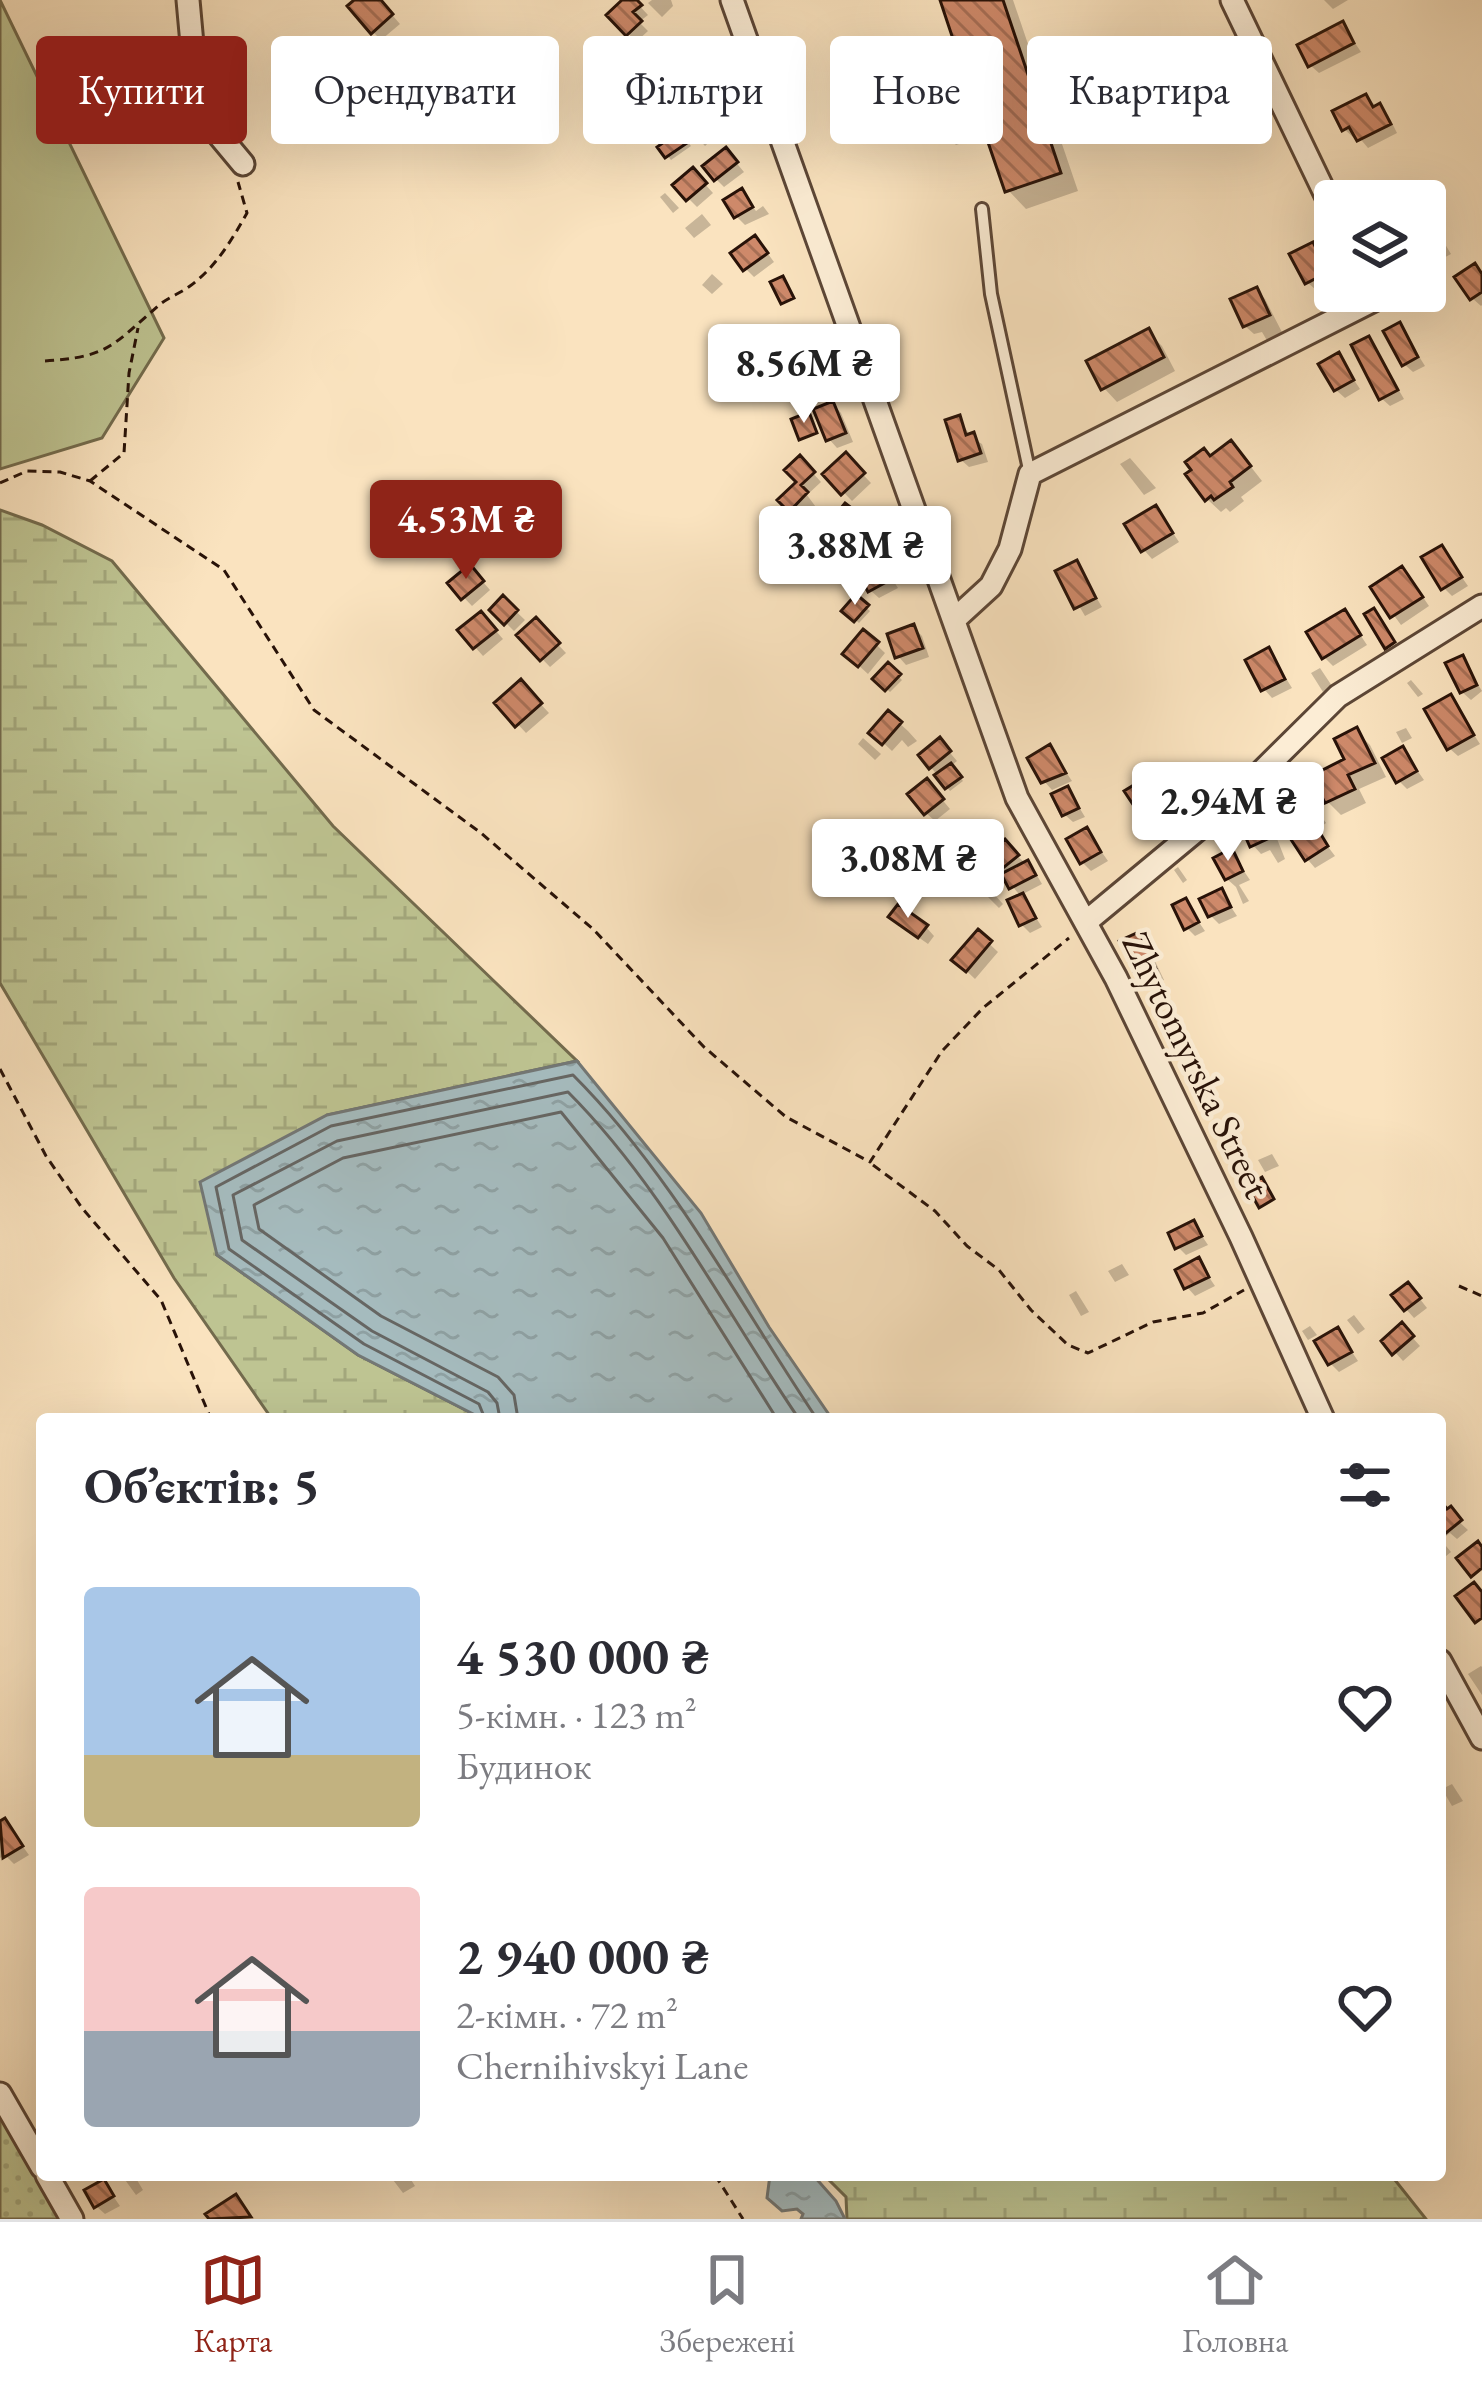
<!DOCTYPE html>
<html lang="uk">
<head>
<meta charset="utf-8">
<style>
	:root { --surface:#fff; --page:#f7f7f7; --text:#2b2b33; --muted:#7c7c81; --line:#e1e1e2; --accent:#8f2418 }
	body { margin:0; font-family:"EB Garamond",serif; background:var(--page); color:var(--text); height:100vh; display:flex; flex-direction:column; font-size:45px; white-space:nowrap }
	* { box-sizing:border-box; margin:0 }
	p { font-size:39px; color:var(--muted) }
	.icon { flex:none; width:66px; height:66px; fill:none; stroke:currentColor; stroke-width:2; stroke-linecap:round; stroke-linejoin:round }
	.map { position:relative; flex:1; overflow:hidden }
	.details { position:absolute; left:36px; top:1413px; width:1410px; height:768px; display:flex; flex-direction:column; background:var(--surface); border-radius:12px; box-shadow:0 12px 48px #0002 }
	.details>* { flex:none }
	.hud { position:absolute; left:36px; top:36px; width:1410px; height:108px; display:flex; gap:24px }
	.buttons { position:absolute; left:1314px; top:180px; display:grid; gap:24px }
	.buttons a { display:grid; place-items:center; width:132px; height:132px; border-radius:12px; background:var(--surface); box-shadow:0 12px 48px #0002; font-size:60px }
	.price { position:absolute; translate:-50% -102px; padding:0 27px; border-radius:12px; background:#fff; color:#222; font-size:39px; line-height:78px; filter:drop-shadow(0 3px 6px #0008) }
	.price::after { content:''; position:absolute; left:50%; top:72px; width:36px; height:27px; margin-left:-18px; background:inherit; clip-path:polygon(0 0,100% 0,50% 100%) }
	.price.active { background:var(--accent); color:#fff }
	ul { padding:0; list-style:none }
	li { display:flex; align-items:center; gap:36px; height:300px; padding:0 48px }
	li span { display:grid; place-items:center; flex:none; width:336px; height:240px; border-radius:12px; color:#555 }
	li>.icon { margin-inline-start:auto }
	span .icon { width:144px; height:144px; fill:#fffc; stroke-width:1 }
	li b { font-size:51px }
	h2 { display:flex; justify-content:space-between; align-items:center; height:144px; padding:0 48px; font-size:51px }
	.tag { padding:0 42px; border-radius:12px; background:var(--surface); box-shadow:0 12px 48px #0002; font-size:42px; line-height:108px }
	.tag.active { background:var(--accent); color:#fff }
	.tab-bar { display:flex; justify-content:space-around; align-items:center; height:168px; border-top:3px solid var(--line); background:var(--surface); font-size:33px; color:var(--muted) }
	.tab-bar a { display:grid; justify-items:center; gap:6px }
	.tab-bar .active { color:var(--accent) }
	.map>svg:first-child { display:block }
	.grass { fill:#bec492; stroke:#736b4d; stroke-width:3 }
	.wetland { fill:url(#wetland-marsh); stroke:#736b4d; stroke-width:3 }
	.garden { fill:url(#garden-dots); stroke:#736b4d; stroke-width:3 }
	.water { fill:url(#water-ripples); stroke:#737775; stroke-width:3 }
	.shadow { fill:#0003 }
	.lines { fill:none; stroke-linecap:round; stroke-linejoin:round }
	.shore { stroke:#666663; stroke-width:3 }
	.building { fill:url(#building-back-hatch); stroke:#281208; stroke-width:3 }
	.service-casing { stroke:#5c4636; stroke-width:16 }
	.minor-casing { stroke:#5c4636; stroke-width:27 }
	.path { stroke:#281208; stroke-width:3; stroke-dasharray:9 6; stroke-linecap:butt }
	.service { stroke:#fcedd5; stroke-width:10 }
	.minor { stroke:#fcedd5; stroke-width:21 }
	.labels { text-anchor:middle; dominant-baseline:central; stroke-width:9; stroke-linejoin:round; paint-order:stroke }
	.street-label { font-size:39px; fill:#281208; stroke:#fcedd5 }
</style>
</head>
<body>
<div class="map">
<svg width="1482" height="2219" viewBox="0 0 1482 2219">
	<defs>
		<pattern id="wetland-marsh" width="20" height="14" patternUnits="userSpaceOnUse" patternTransform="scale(3)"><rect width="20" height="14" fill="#bec492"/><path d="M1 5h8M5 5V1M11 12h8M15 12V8" fill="none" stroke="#a3a77c"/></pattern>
		<pattern id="garden-dots" width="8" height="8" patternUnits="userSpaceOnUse" patternTransform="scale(3)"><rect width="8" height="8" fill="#bec492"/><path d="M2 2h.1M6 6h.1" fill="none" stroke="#a3a77c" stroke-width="1.8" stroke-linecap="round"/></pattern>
		<pattern id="water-ripples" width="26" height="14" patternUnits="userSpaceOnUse" patternTransform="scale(3)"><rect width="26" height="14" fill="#a5bbbe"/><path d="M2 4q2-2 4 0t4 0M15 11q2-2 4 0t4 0" fill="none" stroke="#8ea0a2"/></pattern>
		<pattern id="building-back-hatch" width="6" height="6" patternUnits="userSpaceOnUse" patternTransform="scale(3)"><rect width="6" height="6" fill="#ce896a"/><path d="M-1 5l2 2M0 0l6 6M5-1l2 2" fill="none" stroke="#a76f55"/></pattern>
	</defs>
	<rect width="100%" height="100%" fill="#fae3bf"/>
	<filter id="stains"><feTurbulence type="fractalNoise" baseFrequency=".00167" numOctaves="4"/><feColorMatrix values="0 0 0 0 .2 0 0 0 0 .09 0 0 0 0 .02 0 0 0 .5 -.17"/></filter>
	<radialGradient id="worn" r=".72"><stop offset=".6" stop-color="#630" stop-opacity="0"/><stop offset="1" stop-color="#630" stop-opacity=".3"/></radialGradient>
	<path class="grass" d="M0,0L164,338L102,438L0,469Z"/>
	<path class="wetland" d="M0,510L42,525L112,561L333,826L577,1061L327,1115L217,1255L358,1355L483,1419H272L174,1278L0,983Z
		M824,2175H1391L1426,2219H847L846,2197Z"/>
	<path class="garden" d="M0,2109L62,2219H0Z"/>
	<path class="water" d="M577,1061L701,1213L769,1327L832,1419H483L358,1355L217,1255L200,1182L327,1115Z
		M770,2175H813L836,2201L845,2219H801L803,2214L797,2209L782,2211L767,2198Z"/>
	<path class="shadow" d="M359,0H379L400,24L381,40L373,32Z
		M621,0H634L648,15L639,22L648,31L636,42L611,15L624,3Z
		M652,0H671L673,6L662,17L648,3Z
		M943,0H1013L1078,191L1026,209L1008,190L989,134L956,145L937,126L968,74Z
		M1324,0H1348L1333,9Z
		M1343,25L1361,52L1319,73L1310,65Z
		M636,43L661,71L646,84L621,56Z
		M693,65L702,78L683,91L675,83Z
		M643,93L654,103L639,118L628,108Z
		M1365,97L1388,115L1397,133L1368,148L1357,135L1353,137L1344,129Z
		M701,107L723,129L705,146L684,123Z
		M681,134L691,146L671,160L661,148Z
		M734,160L744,172L724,187L716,179Z
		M693,171L713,193L697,207L676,186Z
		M741,192L756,211L763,206L769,214L745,225L736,216Z
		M665,193L679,208L673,213L660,197Z
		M1425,211L1451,254L1425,268Z
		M702,214L711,225L694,238L685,228Z
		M1312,246L1335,281L1316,290L1307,282Z
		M763,247L774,262L754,277L746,269Z
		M712,274L723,284L712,294L702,285Z
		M1482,275V305L1481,306L1472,298Z
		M1257,291L1265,299L1286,340L1269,344L1262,332L1254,334L1245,326Z
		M1400,326L1425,366L1413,372L1404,364Z
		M1148,332L1162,346L1175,371L1117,402L1104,388Z
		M773,338L802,367L787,383L758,355Z
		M1369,339L1404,399L1390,406L1381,398Z
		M1338,356L1360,389L1345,398L1336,390Z
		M807,377L817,394L806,400L796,382Z
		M833,404L841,413L853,442L837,448L829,439Z
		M959,418L971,437L982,444L988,462L969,467L960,459Z
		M846,457L871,483L852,501L826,474Z
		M1130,458L1156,488L1144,495L1120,464Z
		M1244,458L1262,481L1241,497L1244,501L1230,512L1226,508L1221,512L1207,499L1211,459Z
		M800,459L821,482L807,495L824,518L816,527L803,514L799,518L781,500L800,482Z
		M452,497L470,522L457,529L449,521Z
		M846,507L864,523L836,557L818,540Z
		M1163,518L1179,542L1152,559L1144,550Z
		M467,537L478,548L465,560L455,550Z
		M1442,549L1468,586L1452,596L1444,588Z
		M874,551L898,588L879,598L870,590Z
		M1076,564L1102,607L1085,616L1059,572Z
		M478,576L490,590L472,606L451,584Z
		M1410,578L1429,606L1401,625L1374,588Z
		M503,599L525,620L514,631L493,610Z
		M856,599L870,611L859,623L845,611Z
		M1345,612L1367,645L1333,666L1324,657Z
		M536,621L566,653L550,667L520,636Z
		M489,623L503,639L483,656L475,647Z
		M914,628L922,636L929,657L906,665L898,656Z
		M864,633L885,653L868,674L846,654Z
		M1269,651L1292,688L1272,698L1264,689Z
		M1462,659L1482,691L1471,700L1462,692Z
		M888,666L902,680L890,692L876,679Z
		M1320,668L1332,686L1323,692L1311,673Z
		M1411,680L1423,694L1418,697L1407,683Z
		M521,683L549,713L526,733L499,704Z
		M1450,698L1480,744L1458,756L1449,748Z
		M889,714L908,731L917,741L908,747L902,740L892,751L873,733Z
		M1406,728L1412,738L1402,743L1396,732Z
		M1356,731L1370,745L1386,777L1359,789L1366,803L1341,815L1327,801L1348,761Z
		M863,738L881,754L875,760L858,744Z
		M940,741L957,761L951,766L963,781L950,791L922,756Z
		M1050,748L1072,781L1052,790L1044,781Z
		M1403,750L1424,780L1407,789L1399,781Z
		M1068,789L1085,817L1073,822L1064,814Z
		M1279,789L1287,800L1282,803L1275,791Z
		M935,791L950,809L935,821L926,813Z
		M1129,792L1145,795L1171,835L1163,840L1154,832Z
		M1282,804L1301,834L1313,827L1335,856L1315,868L1284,832Z
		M1313,804L1326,823L1322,826L1308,806Z
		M1261,813L1270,821L1285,859L1278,863L1270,850L1261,854L1253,845Z
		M1087,831L1108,861L1091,871L1082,862Z
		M1013,852L1035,872L1042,884L1021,895L1042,927L1030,933L1022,925L1021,897L1007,879L1003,883L995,874Z
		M1231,852L1250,880L1239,885L1249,901L1243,904L1236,887L1227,879Z
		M1178,867L1187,880L1183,883L1174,870Z
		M1221,892L1237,916L1219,924L1211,916Z
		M993,893L1003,904L999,908L988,897Z
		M1185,902L1205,931L1195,936L1187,928Z
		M901,925L926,927L934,936L928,944Z
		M978,933L998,952L975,979L955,960Z
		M1138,935L1147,944L1164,980L1149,987L1140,978Z
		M1272,1154L1279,1166L1265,1172L1258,1160Z
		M1194,1224L1208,1245L1186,1255L1178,1247Z
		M1198,1261L1215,1286L1195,1296L1187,1287Z
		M1122,1264L1129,1275L1115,1282L1108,1271Z
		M1076,1291L1089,1312L1081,1316L1069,1295Z
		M1416,1294L1427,1308L1414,1318L1406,1309Z
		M1354,1315L1365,1329L1358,1334L1347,1320Z
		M1310,1326L1317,1335L1308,1340L1302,1331Z
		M1402,1326L1420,1346L1403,1361L1385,1341Z
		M1338,1331L1358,1361L1339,1372L1330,1363Z
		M1442,1506L1468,1530L1457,1539L1450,1533L1441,1540L1451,1552L1440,1561Z
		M1481,1666L1482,1667V1695L1468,1674Z
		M1452,1784L1463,1801L1452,1806L1442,1789Z
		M5,1822L29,1855L14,1864L5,1855L0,1858V1826Z
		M127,2175H134L143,2190L136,2195L123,2177Z
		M408,2175L415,2186L403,2193L390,2176Z
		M104,2183L120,2206L105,2214L96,2206Z"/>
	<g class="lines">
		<path class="shore" d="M485,1419L479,1404L364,1344L229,1249L216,1187L331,1126L573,1075C673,1175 739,1303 817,1419
			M500,1419L497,1403L488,1392L372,1331L242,1240L233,1195L337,1141L568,1092C662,1186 724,1309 799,1419
			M518,1419L514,1395L498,1377L381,1316L259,1229L254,1205L343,1158L561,1112L663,1238L777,1419"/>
	</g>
	<path class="building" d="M354,0H381L393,14L371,34L347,6Z
		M622,0H637L642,5L633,12L642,21L626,36L606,15Z
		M940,0H1003L1061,173L1005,192L978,113L935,128L921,87L964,72Z
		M1343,21L1354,43L1308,67L1297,45Z
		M636,39L655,61L636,78L617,56Z
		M685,52L696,68L673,85L662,69Z
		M1366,94L1373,107L1380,103L1391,124L1357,141L1349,127L1342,131L1332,111Z
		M702,102L717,119L695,140L679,123Z
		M681,130L690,141L665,158L657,147Z
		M726,147L738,162L714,181L702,166Z
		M693,167L707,183L686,201L672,185Z
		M742,188L753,207L734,218L723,200Z
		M755,235L768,253L743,271L730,253Z
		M1313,242L1328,272L1305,284L1289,254Z
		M1475,263L1482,274V292L1470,300L1454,277Z
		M783,276L794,298L781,304L770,282Z
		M1257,287L1270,315L1243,327L1230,299Z
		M1400,322L1418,357L1402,366L1383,331Z
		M1149,328L1164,357L1101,390L1086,361Z
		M773,334L796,356L777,377L754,355Z
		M1369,336L1398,390L1379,400L1351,345Z
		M1339,352L1354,380L1334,391L1318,364Z
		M833,401L846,433L826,441L813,409Z
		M809,412L817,433L799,440L791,419Z
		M960,415L966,435L974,432L981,453L958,461L945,420Z
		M1231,440L1251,466L1230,482L1233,487L1214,500L1211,496L1205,501L1185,474L1191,470L1185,462L1204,448L1210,456Z
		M846,452L865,473L841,495L822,474Z
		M800,455L815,472L801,485L808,492L789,512L777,500L796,482L784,470Z
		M452,493L464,513L446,522L435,502Z
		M845,503L858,513L826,551L814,541Z
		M1156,505L1173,533L1141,552L1124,524Z
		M1442,545L1462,577L1441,590L1421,557Z
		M875,548L892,579L868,592L851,560Z
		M1077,560L1096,598L1074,609L1055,571Z
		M470,564L484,581L461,600L447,583Z
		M1402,566L1423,597L1390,618L1370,587Z
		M856,594L869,605L854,622L841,611Z
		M503,595L518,610L504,625L489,610Z
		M1374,608L1395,642L1385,649L1364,614Z
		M1345,609L1361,635L1322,659L1306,632Z
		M481,611L497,630L473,649L457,630Z
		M536,617L560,643L540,661L516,635Z
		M914,624L923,648L895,658L887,634Z
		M863,629L879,642L858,667L842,654Z
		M1269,647L1285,679L1261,691L1245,660Z
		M1463,655L1477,685L1460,693L1445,663Z
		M888,662L901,674L885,691L872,679Z
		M521,679L542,703L515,727L494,703Z
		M1451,694L1474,735L1447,750L1424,709Z
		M888,710L902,722L882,745L868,733Z
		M1357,727L1375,763L1348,775L1355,789L1325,803L1311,776L1344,759L1334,739Z
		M940,737L951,751L929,769L918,755Z
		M1050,744L1066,773L1041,783L1027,758Z
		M1403,746L1417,771L1396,783L1382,758Z
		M951,763L962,777L945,789L934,775Z
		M927,778L944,799L924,815L907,794Z
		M1137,783L1165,825L1152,833L1124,791Z
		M1068,786L1079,808L1062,816L1051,794Z
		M1179,795L1195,812L1177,829L1161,812Z
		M1283,800L1296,827L1282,834L1269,807Z
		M1262,809L1274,836L1250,847L1238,820Z
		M1314,823L1328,846L1305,861L1290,838Z
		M1087,827L1101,852L1080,864L1066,839Z
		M1005,839L1019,855L993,876L980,860Z
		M1232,848L1243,871L1225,880L1213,858Z
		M1028,860L1036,875L1009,889L1001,874Z
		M1222,888L1231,907L1208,917L1199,899Z
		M1023,893L1036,918L1019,926L1007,900Z
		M1186,898L1199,922L1184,930L1172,905Z
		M898,904L928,925L918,938L888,917Z
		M978,929L992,941L966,972L951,960Z
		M1139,932L1157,971L1138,980L1119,941Z
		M1262,1177L1274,1199L1259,1208L1247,1186Z
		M1194,1220L1202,1236L1175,1249L1168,1233Z
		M1199,1257L1209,1277L1184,1289L1175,1270Z
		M1408,1282L1421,1298L1404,1311L1391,1295Z
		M1402,1322L1414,1336L1392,1355L1381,1341Z
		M1338,1327L1352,1352L1328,1365L1314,1341Z
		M1442,1502L1447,1509L1451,1506L1462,1520L1446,1533L1440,1526Z
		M1478,1541L1482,1547V1568L1471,1577L1456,1558Z
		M1474,1582L1482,1592V1618L1475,1623L1455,1596Z
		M5,1818L23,1846L3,1858L0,1821Z
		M104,2179L114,2196L94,2208L84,2190Z
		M236,2194L251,2217L209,2219L205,2214Z"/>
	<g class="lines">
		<defs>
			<path id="service" d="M982,209L991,294L1030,474"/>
			<path id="minor" d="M188,0L198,110L243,164
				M732,0L1017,798L1116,978L1241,1237L1323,1419
				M1232,0L1335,214
				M955,619L991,586L1010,549L1030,474L1376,299L1372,291
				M1086,922L1233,800L1338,696L1482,606
				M1440,1661L1482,1738
				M0,2094L42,2167
				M47,2175L72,2219"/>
		</defs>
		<use href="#service" class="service-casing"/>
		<use href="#minor" class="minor-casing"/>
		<path class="path" d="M45,361C108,357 112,346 158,306C167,298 179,294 190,286C216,267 231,241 247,213L238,182
			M90,481L124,453L129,373L138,328
			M0,483L27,471L60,472L90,481L224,570L314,710L481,833L593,929L704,1047L786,1117L870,1162L942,1051L983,1008L1069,938
			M0,1069L46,1156L82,1208L161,1300L211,1419
			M873,1165L935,1211L967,1246L999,1270L1031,1310L1068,1345L1088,1353L1153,1322L1203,1313L1244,1290
			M1459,1286L1482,1296
			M715,2175L743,2219"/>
		<use href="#service" class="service"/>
		<use href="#minor" class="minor"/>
	</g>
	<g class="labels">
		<g class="street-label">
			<text transform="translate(1197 1065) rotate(64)">Zhytomyrska Street</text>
		</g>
	</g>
	<rect width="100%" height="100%" filter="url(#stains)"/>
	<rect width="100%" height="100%" fill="url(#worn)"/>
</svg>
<div class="buttons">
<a><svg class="icon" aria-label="layers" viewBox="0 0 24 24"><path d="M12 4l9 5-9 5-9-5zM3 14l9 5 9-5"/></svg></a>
</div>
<b class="price" style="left:804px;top:426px">8.56M ₴</b>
<b class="price active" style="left:466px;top:582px">4.53M ₴</b>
<b class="price" style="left:855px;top:608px">3.88M ₴</b>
<b class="price" style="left:1228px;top:864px">2.94M ₴</b>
<b class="price" style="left:908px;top:921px">3.08M ₴</b>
<div class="hud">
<a class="tag active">Купити</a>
<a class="tag">Орендувати</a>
<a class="tag">Фільтри</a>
<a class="tag">Нове</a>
<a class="tag">Квартира</a>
</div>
<section class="details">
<h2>Об’єктів: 5<svg class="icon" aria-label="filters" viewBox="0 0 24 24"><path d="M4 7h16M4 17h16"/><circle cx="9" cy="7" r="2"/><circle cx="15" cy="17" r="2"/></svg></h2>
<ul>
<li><span style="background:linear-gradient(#a9c7e8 70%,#c2b280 0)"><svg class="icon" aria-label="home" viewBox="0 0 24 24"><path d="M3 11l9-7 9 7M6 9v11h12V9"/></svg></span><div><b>4 530 000 ₴</b><p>5-кімн. · 123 m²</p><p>Будинок</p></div><svg class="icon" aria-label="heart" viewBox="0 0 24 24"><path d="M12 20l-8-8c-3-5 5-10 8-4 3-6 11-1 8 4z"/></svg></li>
<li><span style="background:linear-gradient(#f6c9c9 60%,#9aa5b1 0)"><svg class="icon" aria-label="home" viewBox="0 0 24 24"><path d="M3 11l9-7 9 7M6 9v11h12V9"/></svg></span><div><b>2 940 000 ₴</b><p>2-кімн. · 72 m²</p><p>Chernihivskyi Lane</p></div><svg class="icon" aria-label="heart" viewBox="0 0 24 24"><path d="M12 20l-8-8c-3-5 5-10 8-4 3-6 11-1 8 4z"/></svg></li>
</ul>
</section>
</div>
<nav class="tab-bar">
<a class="active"><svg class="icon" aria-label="map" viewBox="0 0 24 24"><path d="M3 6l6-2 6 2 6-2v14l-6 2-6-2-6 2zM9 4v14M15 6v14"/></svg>Карта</a>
<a><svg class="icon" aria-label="saved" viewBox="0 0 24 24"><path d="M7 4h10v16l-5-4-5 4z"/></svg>Збережені</a>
<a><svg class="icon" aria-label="home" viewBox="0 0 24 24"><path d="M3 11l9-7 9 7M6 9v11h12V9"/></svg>Головна</a>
</nav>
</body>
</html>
